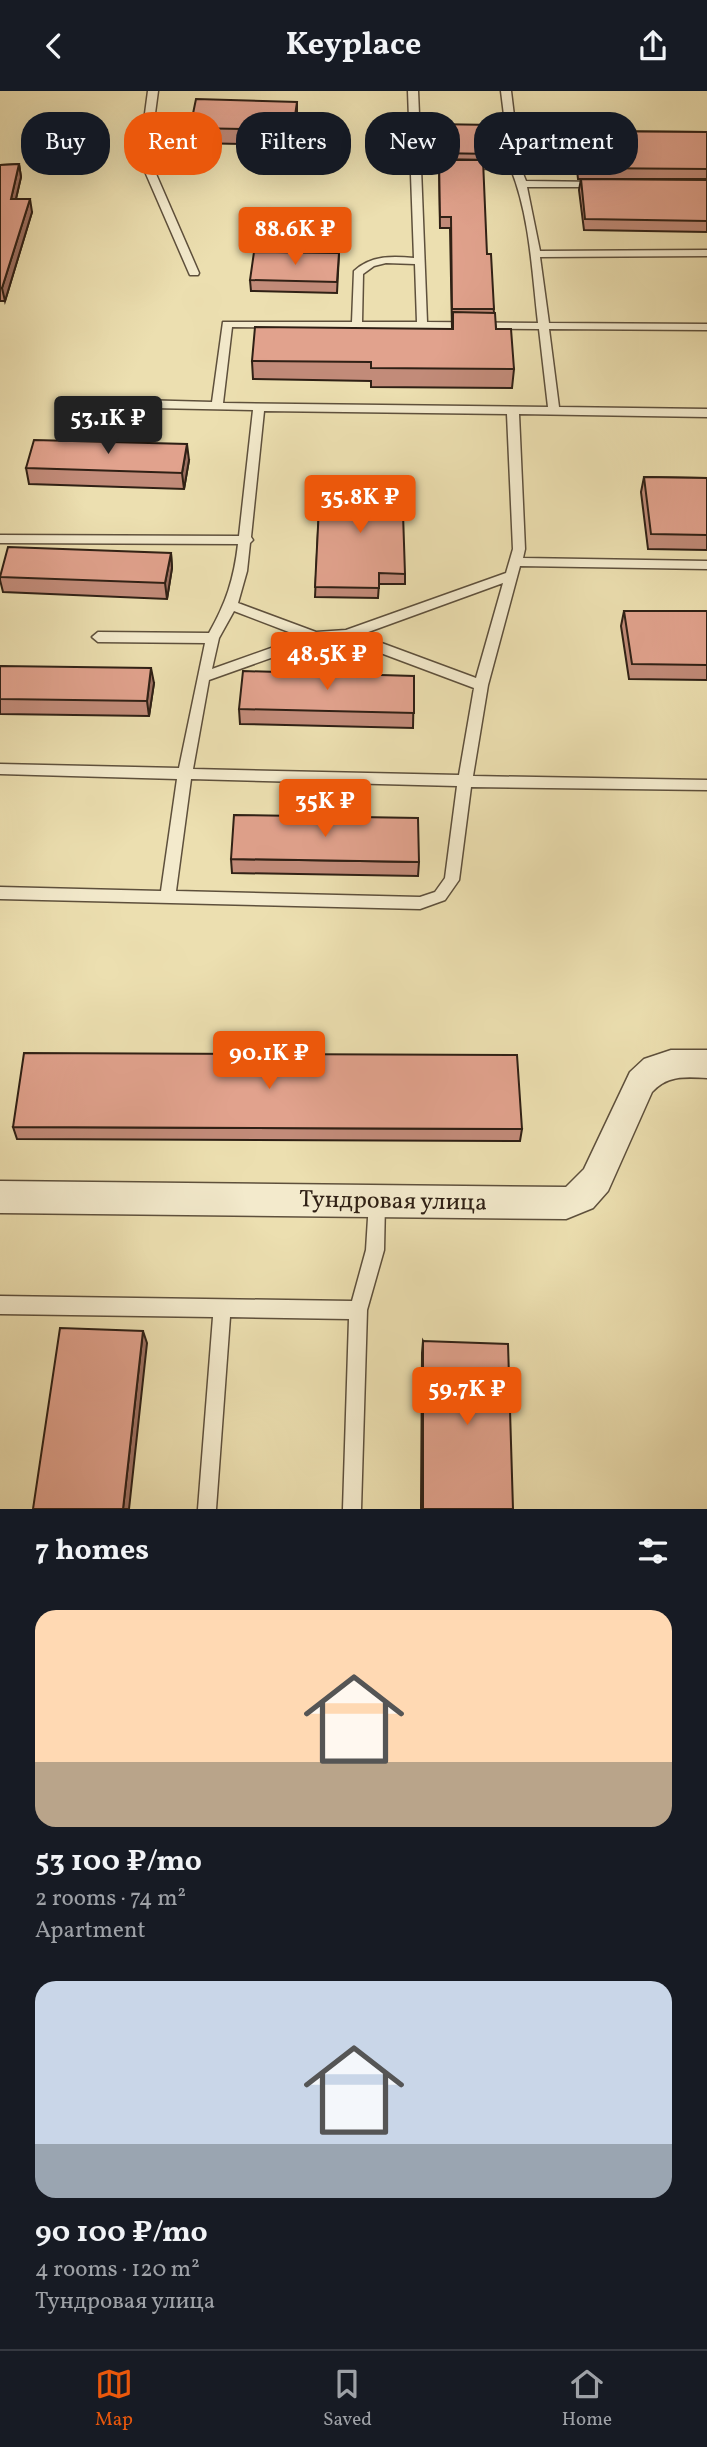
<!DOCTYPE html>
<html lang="en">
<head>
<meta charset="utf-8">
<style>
	:root { --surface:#171b24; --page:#242831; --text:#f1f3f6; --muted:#9ea1a6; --line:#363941; --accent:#ea580c }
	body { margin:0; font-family:Vollkorn,serif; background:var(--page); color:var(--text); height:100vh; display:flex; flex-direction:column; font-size:26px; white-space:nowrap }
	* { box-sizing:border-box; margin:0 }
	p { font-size:23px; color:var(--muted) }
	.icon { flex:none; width:38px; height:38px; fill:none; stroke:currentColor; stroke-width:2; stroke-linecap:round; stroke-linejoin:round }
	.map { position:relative; height:1418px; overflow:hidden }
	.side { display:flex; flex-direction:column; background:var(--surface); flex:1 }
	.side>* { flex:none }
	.banner { position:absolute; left:21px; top:21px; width:665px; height:63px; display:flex; gap:14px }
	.price { position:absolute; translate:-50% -60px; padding:0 16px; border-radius:7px; background:var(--accent); color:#fff; font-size:23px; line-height:46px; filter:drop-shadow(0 2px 4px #0008) }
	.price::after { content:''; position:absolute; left:50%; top:42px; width:21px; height:16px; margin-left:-10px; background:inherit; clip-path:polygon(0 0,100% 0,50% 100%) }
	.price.active { background:#222; color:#fff }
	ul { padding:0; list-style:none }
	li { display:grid; align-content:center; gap:14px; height:371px; padding:0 35px }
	li span { display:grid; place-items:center; height:217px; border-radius:21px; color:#555 }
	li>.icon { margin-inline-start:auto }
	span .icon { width:126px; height:126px; fill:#fffc; stroke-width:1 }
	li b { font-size:30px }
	h2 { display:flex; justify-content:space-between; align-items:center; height:84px; padding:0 35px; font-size:30px }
	.chip { padding:0 24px; border-radius:28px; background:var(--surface); box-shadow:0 7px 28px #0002; font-size:24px; line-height:63px }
	.chip.active { background:var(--accent); color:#fff }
	header { display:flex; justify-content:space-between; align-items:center; height:91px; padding:0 35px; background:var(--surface); font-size:32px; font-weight:700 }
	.dock { display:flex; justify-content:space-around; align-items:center; height:98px; border-top:2px solid var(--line); background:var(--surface); font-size:19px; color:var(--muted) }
	.dock a { display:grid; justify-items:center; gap:4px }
	.dock .active { color:var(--accent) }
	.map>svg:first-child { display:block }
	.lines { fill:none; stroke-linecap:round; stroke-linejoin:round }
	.service-casing { stroke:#5e503c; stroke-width:3 }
	.minor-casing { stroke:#5e503c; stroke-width:3 }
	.service { fill:#f3eacc; fill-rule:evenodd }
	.minor { fill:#f3eacc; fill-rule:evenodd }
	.wall { fill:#c28b79; stroke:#2f2015; stroke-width:2 }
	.shaded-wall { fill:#9e7163; stroke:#2f2015; stroke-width:2 }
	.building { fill:#e1a28d; stroke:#2f2015; stroke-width:2 }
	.labels { text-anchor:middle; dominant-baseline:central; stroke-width:5; stroke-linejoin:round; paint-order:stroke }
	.street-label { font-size:24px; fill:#2f2015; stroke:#f3eacc }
</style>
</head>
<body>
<header><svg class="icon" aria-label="back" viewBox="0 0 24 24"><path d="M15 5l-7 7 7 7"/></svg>Keyplace<svg class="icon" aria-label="share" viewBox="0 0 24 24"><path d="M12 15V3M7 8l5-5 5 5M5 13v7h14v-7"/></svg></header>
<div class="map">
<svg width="707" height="1418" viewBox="0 0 707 1418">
	<rect width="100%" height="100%" fill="#ecdfb0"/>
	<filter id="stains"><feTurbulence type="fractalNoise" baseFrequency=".00286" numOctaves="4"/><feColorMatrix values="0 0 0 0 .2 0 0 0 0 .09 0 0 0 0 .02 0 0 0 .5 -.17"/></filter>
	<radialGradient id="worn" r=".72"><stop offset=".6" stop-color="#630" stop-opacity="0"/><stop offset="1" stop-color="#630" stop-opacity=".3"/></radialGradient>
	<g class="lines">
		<defs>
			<path id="service" d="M148,0H158L150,60L153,76L199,182L198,184H190L189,182L143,76L140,60Z
				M408,0H418L421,71L510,72L501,0H511L520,75L526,90L600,91V95L597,96H527L540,160L707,159V165L540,166L549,232L707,233V239L549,238L559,316L707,318V326L519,323L525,458L523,467L707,470V478L520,475L488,594L473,685L707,689V699L471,696L459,789L445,809L420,818L0,808V796L161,800L177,688L0,683V673L179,677L205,552L98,551L92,546L98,541L209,542C226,512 234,488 238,453L0,452V444L239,445L253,319L101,316L95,312L101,308L212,311L223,231H352L354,180C371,164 393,165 414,167ZM421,77L511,78C530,126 532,181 538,232L427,231ZM386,172L415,173L417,231H362L363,183L374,175ZM232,236L539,238L548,316L223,312ZM264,320L507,323L513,458L506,482L346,539L316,541L238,512L247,480L250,452L253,449L251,446ZM503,492L476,587L360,544ZM234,520L302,546L212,578L219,547ZM346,549L474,597L459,684L193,678L209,589L316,551ZM191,688L457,695L445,787L435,801L420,806L176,800Z
				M377,1103L383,1105L385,1111L384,1159L367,1219L361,1418H343L349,1228L230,1226L216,1418H198L213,1226L0,1223V1205L352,1210L366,1159L369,1111L371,1105Z"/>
			<path id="minor" d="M671,959H707V987C685,986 668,984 652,1001L608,1100L593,1117L566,1128L0,1122V1090L566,1096L584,1078L630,981L644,968Z"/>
		</defs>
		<use href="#service" class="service-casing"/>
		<use href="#minor" class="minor-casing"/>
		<use href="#service" class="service"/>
		<use href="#minor" class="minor"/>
	</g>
	<path class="wall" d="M297,26L293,54L191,52L190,37Z
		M432,33L495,63V69L431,68Z
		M575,40L707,41V88H578L574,51Z
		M439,69L487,163L496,238L514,278L512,297L371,296V290L253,288L252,270L452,238L450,137H440Z
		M19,73L21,86L16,108L32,121L5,210H0V74Z
		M581,88L707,89V141L584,139L579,99Z
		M339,162L337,202L251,200L250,189Z
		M189,369L184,398L29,393L26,377Z
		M644,386L707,387V459L648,458L641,401Z
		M320,396L405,483V493H379L378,507L315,506Z
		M171,462L172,477L167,508L3,501L0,489V483Z
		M624,520H707V589L629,588L621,535Z
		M0,575L154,592L149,625L0,623Z
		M414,585L413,637L240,633L239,618Z
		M231,768L419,771L418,785L232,782Z
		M13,1036L522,1038L520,1050L17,1048Z
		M423,1250L513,1418H421L422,1262Z"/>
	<path class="shaded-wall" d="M297,11V26L293,54V39Z
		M19,73L21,86L13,120L11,108Z
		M30,108L32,121L5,210L2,197Z
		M187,353L189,369L184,398L182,382Z
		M171,462L172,477L167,508L165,492Z
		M151,577L154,592L149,625L147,610Z
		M143,1240L147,1252L129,1418H123Z"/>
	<path class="building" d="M196,8L297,11L293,39L190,37Z
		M432,33L494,34L495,63L431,62Z
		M575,40L707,41V78L580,77Z
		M439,69H483L487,163H491L494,218H452L451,126H440Z
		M19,73L11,108H30L2,197H0V74Z
		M581,88L707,89V130L585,128Z
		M254,161L339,162L337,191L250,189Z
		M453,221L495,222L496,238H511L514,278L371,277V271L252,270L255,236L453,238Z
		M34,349L187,353L182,382L26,377Z
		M644,386L707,387V444L651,443Z
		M358,392H402L405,483L379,482V497L315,496L320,396H358Z
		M8,456L171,462L165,492L0,486Z
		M624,520H707V574L632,573Z
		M0,575L151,577L147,610L0,608Z
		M243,580L414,585V622L239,618Z
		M234,724L418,727L419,771L231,768Z
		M24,962L517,964L522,1038L13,1036Z
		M60,1237L143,1240L123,1418H33Z
		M423,1250L508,1253L513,1418H423Z"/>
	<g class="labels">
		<g class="street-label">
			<text transform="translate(393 1111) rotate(1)">Тундровая улица</text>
		</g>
	</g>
	<rect width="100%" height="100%" filter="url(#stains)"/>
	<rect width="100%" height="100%" fill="url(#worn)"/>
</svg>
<b class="price" style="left:295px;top:176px">88.6K ₽</b>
<b class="price active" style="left:108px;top:365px">53.1K ₽</b>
<b class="price" style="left:360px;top:444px">35.8K ₽</b>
<b class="price" style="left:327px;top:601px">48.5K ₽</b>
<b class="price" style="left:325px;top:748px">35K ₽</b>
<b class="price" style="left:269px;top:1000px">90.1K ₽</b>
<b class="price" style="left:467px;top:1336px">59.7K ₽</b>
<div class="banner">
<a class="chip">Buy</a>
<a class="chip active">Rent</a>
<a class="chip">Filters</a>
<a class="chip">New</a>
<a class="chip">Apartment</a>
</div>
</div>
<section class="side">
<h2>7 homes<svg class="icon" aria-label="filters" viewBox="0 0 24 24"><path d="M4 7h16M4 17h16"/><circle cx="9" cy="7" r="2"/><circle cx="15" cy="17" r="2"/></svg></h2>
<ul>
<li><span style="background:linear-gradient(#ffd9b3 70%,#b9a48a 0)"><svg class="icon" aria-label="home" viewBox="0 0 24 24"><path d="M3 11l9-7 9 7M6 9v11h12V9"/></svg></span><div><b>53 100 ₽/mo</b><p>2 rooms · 74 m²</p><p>Apartment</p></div></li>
<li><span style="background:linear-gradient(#c9d6e8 75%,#9aa5b1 0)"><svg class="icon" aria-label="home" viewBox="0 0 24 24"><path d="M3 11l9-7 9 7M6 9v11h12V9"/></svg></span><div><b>90 100 ₽/mo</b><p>4 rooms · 120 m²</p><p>Тундровая улица</p></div></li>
</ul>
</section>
<nav class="dock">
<a class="active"><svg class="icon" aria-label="map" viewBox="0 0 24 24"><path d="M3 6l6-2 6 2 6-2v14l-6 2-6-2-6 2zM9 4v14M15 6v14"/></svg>Map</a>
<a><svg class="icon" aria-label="saved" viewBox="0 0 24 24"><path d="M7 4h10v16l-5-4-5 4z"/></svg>Saved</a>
<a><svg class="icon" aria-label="home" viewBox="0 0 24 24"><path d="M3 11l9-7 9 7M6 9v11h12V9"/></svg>Home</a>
</nav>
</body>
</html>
